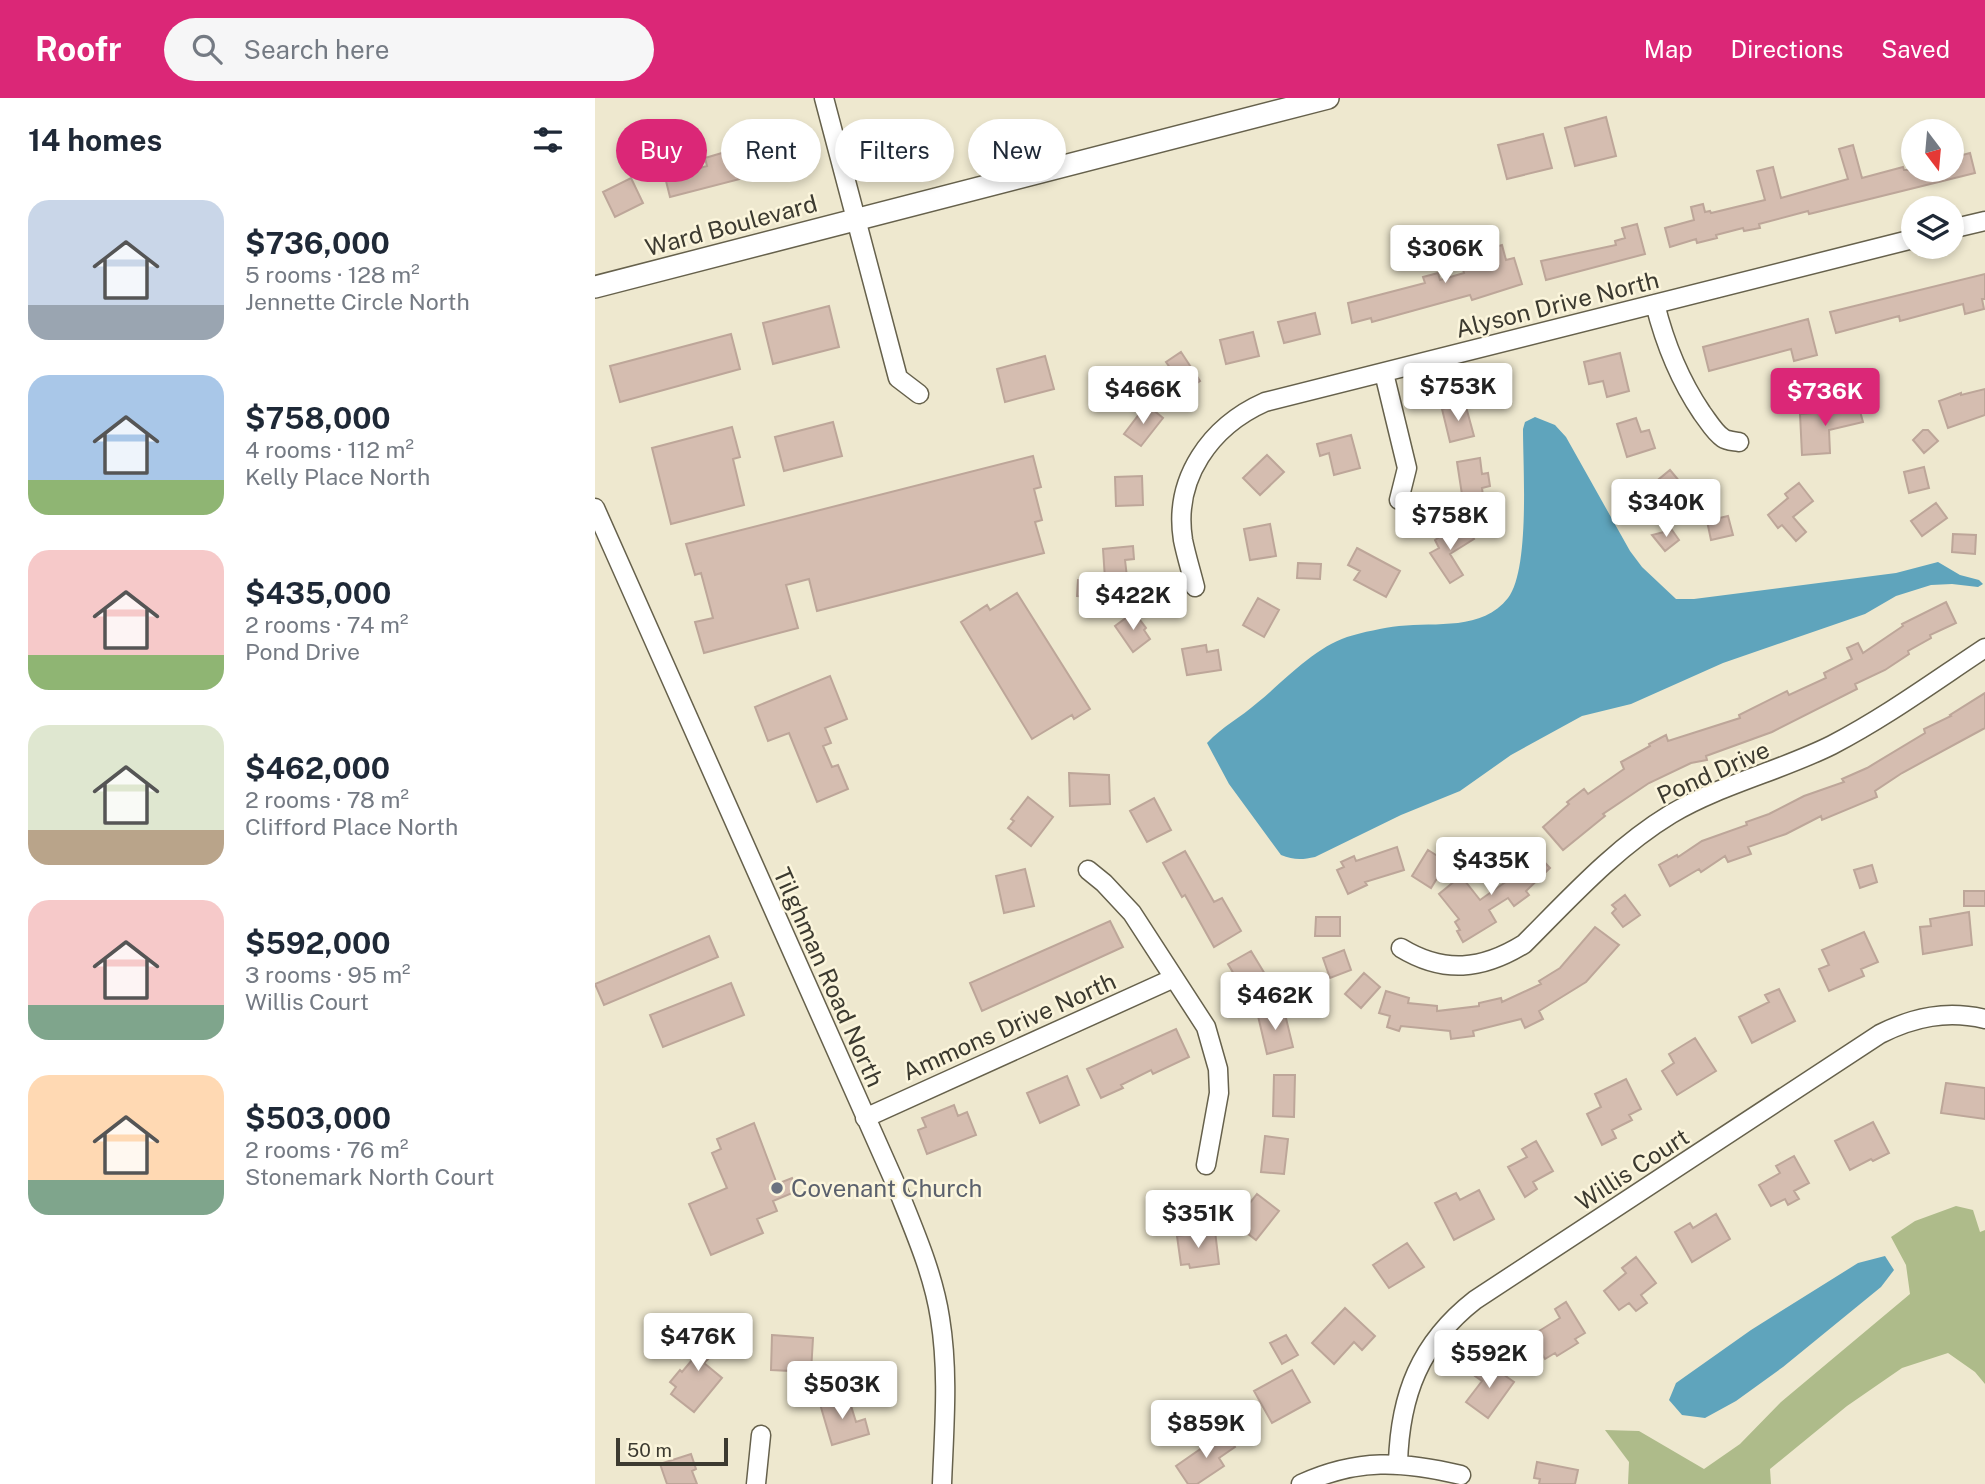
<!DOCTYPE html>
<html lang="en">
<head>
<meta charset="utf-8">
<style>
	:root { --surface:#fff; --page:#f6f6f7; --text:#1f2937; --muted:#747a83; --accent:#db2777 }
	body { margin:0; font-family:"Public Sans",sans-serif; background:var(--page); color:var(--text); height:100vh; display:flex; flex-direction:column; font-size:26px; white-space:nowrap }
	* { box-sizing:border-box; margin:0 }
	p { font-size:23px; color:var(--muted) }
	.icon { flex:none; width:38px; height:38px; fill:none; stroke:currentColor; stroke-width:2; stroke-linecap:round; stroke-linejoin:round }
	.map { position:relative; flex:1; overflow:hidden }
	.side { display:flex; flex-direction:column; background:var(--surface); width:595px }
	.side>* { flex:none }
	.banner { position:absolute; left:21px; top:21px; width:665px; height:63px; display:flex; gap:14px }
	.needle { width:46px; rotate:164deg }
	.controls { position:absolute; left:1306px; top:21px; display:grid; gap:14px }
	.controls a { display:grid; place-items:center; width:63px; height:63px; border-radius:50%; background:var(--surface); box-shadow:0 4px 10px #0003; font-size:35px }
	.scale { position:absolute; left:21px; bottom:18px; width:112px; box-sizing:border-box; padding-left:7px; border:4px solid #3c3a30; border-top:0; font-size:19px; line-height:24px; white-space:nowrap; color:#3c3a30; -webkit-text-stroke:5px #fbf5dc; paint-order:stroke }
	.price { position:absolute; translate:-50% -60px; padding:0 16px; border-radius:7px; background:#fff; color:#222; font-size:23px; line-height:46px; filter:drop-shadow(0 2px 4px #0008) }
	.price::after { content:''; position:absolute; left:50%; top:42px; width:21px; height:16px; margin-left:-10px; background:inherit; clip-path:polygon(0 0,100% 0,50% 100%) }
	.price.on { background:var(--accent); color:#fff }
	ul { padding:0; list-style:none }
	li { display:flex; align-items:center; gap:21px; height:175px; padding:0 28px }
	li span { display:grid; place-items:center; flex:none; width:196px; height:140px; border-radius:21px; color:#555 }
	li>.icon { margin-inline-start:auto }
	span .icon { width:84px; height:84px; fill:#fffc; stroke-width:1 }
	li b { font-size:30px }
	h2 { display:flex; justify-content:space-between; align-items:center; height:84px; padding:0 28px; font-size:30px }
	.tag { padding:0 24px; border-radius:32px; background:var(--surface); box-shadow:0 4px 10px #0003; font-size:24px; line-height:63px }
	.tag.on { background:var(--accent); color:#fff }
	header { display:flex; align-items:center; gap:42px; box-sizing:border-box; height:98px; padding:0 35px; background:var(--accent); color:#fff }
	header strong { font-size:33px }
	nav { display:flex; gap:38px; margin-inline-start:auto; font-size:24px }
	.search { width:490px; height:63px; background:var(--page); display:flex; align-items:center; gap:18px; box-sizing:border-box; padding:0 24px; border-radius:38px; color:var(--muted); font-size:26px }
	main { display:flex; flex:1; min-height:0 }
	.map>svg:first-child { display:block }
	.green { fill:#aebb8a }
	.water { fill:#5fa4bc }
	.building { fill:#d5bdb0; stroke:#bda699; stroke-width:2 }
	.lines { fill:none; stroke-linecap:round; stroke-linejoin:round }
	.minor-casing { stroke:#66614c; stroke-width:21 }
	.major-casing { stroke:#66614c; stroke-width:24 }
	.minor { stroke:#fff; stroke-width:18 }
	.major { stroke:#fff; stroke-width:21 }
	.worship-dot { fill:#6b7280; stroke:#fbf5dc; stroke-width:2.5 }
	.labels { text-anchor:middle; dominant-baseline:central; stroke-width:5; stroke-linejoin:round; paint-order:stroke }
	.street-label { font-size:24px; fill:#3c3a30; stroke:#fbf5dc }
	.worship-label { font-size:24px; fill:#5b616d; stroke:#fbf5dc; text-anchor:start }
</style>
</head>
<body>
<header>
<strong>Roofr</strong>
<div class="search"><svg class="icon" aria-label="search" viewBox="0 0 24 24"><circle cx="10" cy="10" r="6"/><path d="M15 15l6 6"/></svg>Search here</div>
<nav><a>Map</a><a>Directions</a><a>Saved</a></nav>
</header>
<main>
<section class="side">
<h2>14 homes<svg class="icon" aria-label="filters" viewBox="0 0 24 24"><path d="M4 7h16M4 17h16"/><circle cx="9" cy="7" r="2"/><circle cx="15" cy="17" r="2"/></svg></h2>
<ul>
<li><span style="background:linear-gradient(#c9d6e8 75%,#9aa5b1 0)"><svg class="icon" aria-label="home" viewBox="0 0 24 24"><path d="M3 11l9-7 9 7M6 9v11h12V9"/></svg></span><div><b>$736,000</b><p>5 rooms · 128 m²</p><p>Jennette Circle North</p></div></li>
<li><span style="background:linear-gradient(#a9c7e8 75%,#8fb573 0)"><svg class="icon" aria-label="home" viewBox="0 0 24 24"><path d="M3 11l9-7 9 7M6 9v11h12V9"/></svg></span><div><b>$758,000</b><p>4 rooms · 112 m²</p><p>Kelly Place North</p></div></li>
<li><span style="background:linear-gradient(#f6c9c9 75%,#8fb573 0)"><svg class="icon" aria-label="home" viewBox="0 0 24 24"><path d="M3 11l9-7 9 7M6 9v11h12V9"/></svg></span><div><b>$435,000</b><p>2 rooms · 74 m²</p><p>Pond Drive</p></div></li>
<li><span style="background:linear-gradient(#dfe7d0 75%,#b9a48a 0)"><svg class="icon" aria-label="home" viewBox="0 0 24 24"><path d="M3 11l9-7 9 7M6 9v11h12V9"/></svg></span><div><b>$462,000</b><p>2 rooms · 78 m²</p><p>Clifford Place North</p></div></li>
<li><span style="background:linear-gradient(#f6c9c9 75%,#7fa58c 0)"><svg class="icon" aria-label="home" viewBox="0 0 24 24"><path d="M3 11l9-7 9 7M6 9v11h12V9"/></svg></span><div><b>$592,000</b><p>3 rooms · 95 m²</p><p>Willis Court</p></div></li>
<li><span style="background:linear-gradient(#ffd9b3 75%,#7fa58c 0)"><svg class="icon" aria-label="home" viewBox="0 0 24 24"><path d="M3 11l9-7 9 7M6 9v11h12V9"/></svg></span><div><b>$503,000</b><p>2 rooms · 76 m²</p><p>Stonemark North Court</p></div></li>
</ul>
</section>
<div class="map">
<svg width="1390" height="1386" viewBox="0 0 1390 1386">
	<rect width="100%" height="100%" fill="#eee8cf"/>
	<path class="green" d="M1361,1108L1378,1112L1385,1134L1390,1132V1286L1380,1274L1353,1255L1307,1270L1252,1308L1175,1371L1176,1386H1033L1034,1364L1010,1332L1044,1333L1109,1371L1145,1346L1186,1304L1315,1196L1311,1167L1296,1139L1320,1123Z"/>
	<path class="water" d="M940,319L960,327L971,339L1035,453L1047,469L1081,501H1099L1301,475L1343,464L1365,477L1384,482L1388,486L1383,489L1357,486L1336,487L1301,498L1270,516L1128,565L1036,606L987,618L916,657L865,693L806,717L720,759C707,762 698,762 686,757L634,686L612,645C628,628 645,620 662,605C688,584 719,550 752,539C768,534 788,530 804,528C842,524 887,533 913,500C935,472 928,369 928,331L930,324Z
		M1290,1158L1299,1172L1286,1189L1188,1269L1141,1303L1110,1320L1087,1317L1074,1302L1081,1285L1156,1232L1263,1165Z"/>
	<path class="building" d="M1011,19L1021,58L980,68L970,30Z
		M948,36L957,70L912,81L903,47Z
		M215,39L222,63L181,75L180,72L75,99L68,71L84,67L86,75L112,68L110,60L137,52L139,59L154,55V57Z
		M1258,47L1267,80L1308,69L1309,72H1356V60L1375,55L1380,75L1214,116L1213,113L1164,126L1165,130L1149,133L1148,130L1121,137L1122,140L1102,145L1101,141L1075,149L1070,130L1099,122L1096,109L1108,106L1110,114L1115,113L1116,115L1170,102L1162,73L1178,69L1186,100L1253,81L1244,51Z
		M36,80L48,105L20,119L8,94Z
		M1042,126L1050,156L951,182L946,163L1021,147L1020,143L1030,140L1027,130Z
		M881,142L884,154L907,147L911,162L919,160L927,186L877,202L875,197L777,224L776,220L757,225L753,205L830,185L828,179L843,175L845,182L869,175L861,147Z
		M1390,176V201H1387L1389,211L1370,216L1368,206L1305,223L1304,218L1241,235L1235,214Z
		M234,208L244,249L178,266L168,225Z
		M720,215L725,236L689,245L683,224Z
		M1213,221L1222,257L1199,263L1196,251L1114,273L1108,249Z
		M658,234L664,258L631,266L625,242Z
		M136,236L145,271L25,304L15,268Z
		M586,254L605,283L580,300L567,281L578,274L571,264Z
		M1025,255L1034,293L1012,299L1008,283L994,286L989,264Z
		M450,258L459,291L410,304L402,271Z
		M1390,291V317L1353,330L1344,303L1366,295V297Z
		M870,305L879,338L855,344L847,311Z
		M1263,306L1268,324L1234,332L1235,355L1207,357L1205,316L1246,313V311Z
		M548,311L554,316L557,311L568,320L546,348L529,336Z
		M1041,320L1046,334L1054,332L1060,350L1032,359L1022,326Z
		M238,324L247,358L189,373L180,339Z
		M137,329L145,359L138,361L149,407L76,426L57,350Z
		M1328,332H1333L1343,343L1329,355L1318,342Z
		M756,337L765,370L739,377L734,355L725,358L722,346Z
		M672,357L689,374L665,397L648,380Z
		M438,358L446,389L439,391L447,422L440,424L449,455L222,513L214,481L191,487L203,530L109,555L100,524L118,520L106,475L100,477L91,446Z
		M885,360L887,376L893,375L895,388L887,390L890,413L870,416L862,364Z
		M1329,369L1334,390L1314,395L1309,374Z
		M1075,372L1101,403V407L1087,420L1058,386Z
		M547,378L548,407L521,408L520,379Z
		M1204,385L1218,403L1198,419L1211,434L1201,443L1187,427L1183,430L1173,417L1193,400L1190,396Z
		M1341,405L1352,420L1327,438L1316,423Z
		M1133,418L1138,437L1116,442L1112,423Z
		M675,426L681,458L655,462L649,431Z
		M860,429L865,437L873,432L879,441L855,456L868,477L855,485L835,455L844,450L840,442Z
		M1077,432L1084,442L1070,453L1057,437Z
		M1358,436L1381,437L1380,456L1357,454Z
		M538,448L539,461L530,462L532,479L510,481L508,451Z
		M762,450L805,473L791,499L759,482L765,473L753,467Z
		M703,465L726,466L725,481L702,480Z
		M483,482L504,484L503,499L482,498Z
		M422,495L495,611L479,621L477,617L437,641L366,524L392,507L395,512Z
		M663,500L684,512L669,539L648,527Z
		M1351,504L1361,525L1335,537L1336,540L1313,553L1314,556L1290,572L1260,586L1262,591L1177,634L1111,658L1112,662L1096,665L1054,685L1008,716L1010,718L968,752L948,729L974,706L972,704L989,691L993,696L1029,671L1026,664L1055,648L1054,646L1071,637L1073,643L1145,620L1144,617L1192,593L1194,597L1231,580L1229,575L1257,561L1252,550L1263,545L1268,555L1308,528L1307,526Z
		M539,514L551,530L549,532L555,541L538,554L520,528Z
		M611,547L612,554L623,552L626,572L592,577L587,551Z
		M235,578L252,621L230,630L236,645L228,648L237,669L243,667L253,691L222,704L194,635L173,643L160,609Z
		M1390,595V630L1307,675L1280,693L1282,699L1227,722L1226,718L1191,736L1153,749L1156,756L1133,764L1130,758L1106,774L1104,771L1075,788L1064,767L1082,757L1083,759L1107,743L1152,727L1151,724L1174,716L1209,698L1249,684L1247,681L1272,670L1330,635L1329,631L1356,618L1355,617Z
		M474,675L514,677L515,706L475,708Z
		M433,699L458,719L436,748L413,730L419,723L416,721Z
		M559,700L576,732L552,744L535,713Z
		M802,749L809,772L770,784L772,787L753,796L742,772L749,769L746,764L759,758L761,763Z
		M833,752L852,764L836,790L817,778Z
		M938,752L955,770L931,793L934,797L919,808L913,800L894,812L901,824L868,844L862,833L865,832L860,824L864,821L844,796L866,778L885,802L926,773L921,768Z
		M590,753L619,804L627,800L646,833L619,849L590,797L587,799L568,765Z
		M1277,767L1282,784L1265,790L1259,772Z
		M430,771L439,808L409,815L401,778Z
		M1369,793H1390V808H1369Z
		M1030,797L1045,817L1028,829L1017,815L1021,811L1017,807Z
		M1374,814L1377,847L1328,856L1325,829L1336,828L1335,821Z
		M721,819H745V838H720Z
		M515,823L528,849L387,913L375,885Z
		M1000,829L1024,847L991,884L944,913L948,921L930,930L926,921L878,933L879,938L856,941L855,933L806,928L804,933L792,929L795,918L784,915L791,893L814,900L813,905L842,908V913L884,908V905L906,900L907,904L946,886L944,883L965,870Z
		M1269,834L1283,864L1266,871L1269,878L1234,893L1224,871L1234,867L1227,852Z
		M114,838L123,859L9,907L0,886Z
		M749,852L756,872L735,880L728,860Z
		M656,853L676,886L653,900L633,866Z
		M769,875L785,889L766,910L750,896Z
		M136,885L149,917L68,949L55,917Z
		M1184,891L1200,923L1157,945L1144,919L1174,904L1170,897Z
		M689,912L698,949L672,956L663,918Z
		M581,931L594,959L558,976L556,972L526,987L528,990L506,1000L492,971Z
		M1100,940L1121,973L1082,997L1067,973L1079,965L1074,956Z
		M679,977H700L699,1019L678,1018Z
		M472,978L484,1007L445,1025L432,995Z
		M1031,981L1046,1011L1034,1017L1037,1022L1017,1032L1021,1040L1007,1047L992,1016L1006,1009L1000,996Z
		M1351,985L1390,990V1021L1346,1015Z
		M359,1007L363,1018L372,1014L381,1037L332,1056L323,1032L331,1029L327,1020Z
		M1278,1024L1294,1055L1278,1063L1276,1061L1255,1072L1240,1043Z
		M159,1025L182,1086L197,1080L202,1093L178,1103L182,1113L162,1121L168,1135L116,1157L94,1106L132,1090L117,1055L126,1051L122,1041Z
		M670,1038L693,1041L689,1076L666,1074Z
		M941,1043L958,1073L938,1084L942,1091L930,1099L913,1069L932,1059L927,1051Z
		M1199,1058L1214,1085L1199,1093L1204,1101L1193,1107L1190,1101L1176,1108L1164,1087L1185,1075L1181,1068Z
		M884,1092L899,1121L859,1142L840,1105L861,1095L865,1102Z
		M662,1096L684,1113L661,1142L639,1125Z
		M1121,1116L1135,1141L1097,1164L1080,1134L1095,1125L1098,1130Z
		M620,1133L624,1166L595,1170L594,1166L586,1167L582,1138Z
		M812,1145L829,1169L794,1190L778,1167Z
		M1041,1159L1061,1185L1046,1197L1052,1205L1041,1213L1034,1205L1024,1212L1009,1193L1031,1175L1027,1170Z
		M971,1204L990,1235L980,1241L983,1245L962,1258L960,1255L950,1261L936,1238L965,1220L960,1211Z
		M750,1210L780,1238L767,1252L759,1244L739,1266L717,1245Z
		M109,1227L128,1247L109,1265L127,1280L99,1314L76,1296L81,1289L75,1284L85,1272L87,1274L108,1249L97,1239Z
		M177,1237L218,1240L216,1274L176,1272Z
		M691,1237L703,1257L687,1266L675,1245Z
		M891,1264L919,1284L893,1320L871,1304L887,1283L880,1278Z
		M697,1272L715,1304L677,1325L659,1293Z
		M253,1298L261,1324L270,1321L274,1336L237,1347L225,1306Z
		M630,1334L640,1349L624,1360L629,1368L602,1386H593L581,1368Z
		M96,1356L101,1371L97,1373L102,1386H72L65,1366Z
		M942,1364L983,1372L980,1386H944L945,1381L939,1380Z"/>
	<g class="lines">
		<defs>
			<path id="minor" d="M229,0L303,280L324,296
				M1356,131L1390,123
				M1060,206C1070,246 1084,281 1107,315C1113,323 1120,335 1128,340C1132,343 1139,343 1144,344
				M789,275L812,370L804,402
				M0,410L301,1087C318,1130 338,1174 345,1220C354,1275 349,1331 347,1386
				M600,489C596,473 591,457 588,442C578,380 616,328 670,304L1318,141
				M493,772L509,785L537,815L611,929L623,971L624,995L611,1067
				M806,850C849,876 887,872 929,846C975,800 1020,750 1076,716C1127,686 1185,673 1237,647C1291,619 1340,583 1390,550
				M270,1020L579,880
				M803,1365C805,1297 825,1245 880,1202L1285,936C1319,919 1352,912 1390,921
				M161,1386L166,1337
				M706,1386C763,1360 807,1363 866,1377"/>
			<path id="major" d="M0,189L733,0"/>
		</defs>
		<use href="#minor" class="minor-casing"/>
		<use href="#major" class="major-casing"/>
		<use href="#minor" class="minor"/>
		<use href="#major" class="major"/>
	</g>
	<circle class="worship-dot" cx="182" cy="1090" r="7"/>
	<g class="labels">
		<g class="street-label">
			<text transform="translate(136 127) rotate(-15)">Ward Boulevard</text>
			<text transform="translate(962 206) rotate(-14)">Alyson Drive North</text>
			<text transform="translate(1118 674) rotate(-24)">Pond Drive</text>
			<text transform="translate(234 879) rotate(66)">Tilghman Road North</text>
			<text transform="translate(414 928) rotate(-24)">Ammons Drive North</text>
			<text transform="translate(1037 1071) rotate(-33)">Willis Court</text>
		</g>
		<g class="worship-label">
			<text x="196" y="1090">Covenant Church</text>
		</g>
	</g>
</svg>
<div class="controls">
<a><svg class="needle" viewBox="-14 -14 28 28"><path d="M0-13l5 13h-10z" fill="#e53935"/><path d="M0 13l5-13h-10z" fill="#747a83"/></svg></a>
<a><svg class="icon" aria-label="layers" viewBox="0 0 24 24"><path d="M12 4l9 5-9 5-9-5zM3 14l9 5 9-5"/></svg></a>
</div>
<div class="scale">50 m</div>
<b class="price" style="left:850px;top:187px">$306K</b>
<b class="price" style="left:863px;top:325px">$753K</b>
<b class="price" style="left:548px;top:328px">$466K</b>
<b class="price on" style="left:1230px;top:330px">$736K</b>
<b class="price" style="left:1071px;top:441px">$340K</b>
<b class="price" style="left:855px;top:454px">$758K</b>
<b class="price" style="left:538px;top:534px">$422K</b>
<b class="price" style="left:896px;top:799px">$435K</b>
<b class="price" style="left:680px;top:934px">$462K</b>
<b class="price" style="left:603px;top:1152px">$351K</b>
<b class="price" style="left:103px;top:1275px">$476K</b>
<b class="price" style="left:894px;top:1292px">$592K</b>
<b class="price" style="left:247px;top:1323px">$503K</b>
<b class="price" style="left:611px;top:1362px">$859K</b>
<div class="banner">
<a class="tag on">Buy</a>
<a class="tag">Rent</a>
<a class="tag">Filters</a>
<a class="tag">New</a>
</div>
</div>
</main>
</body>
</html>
